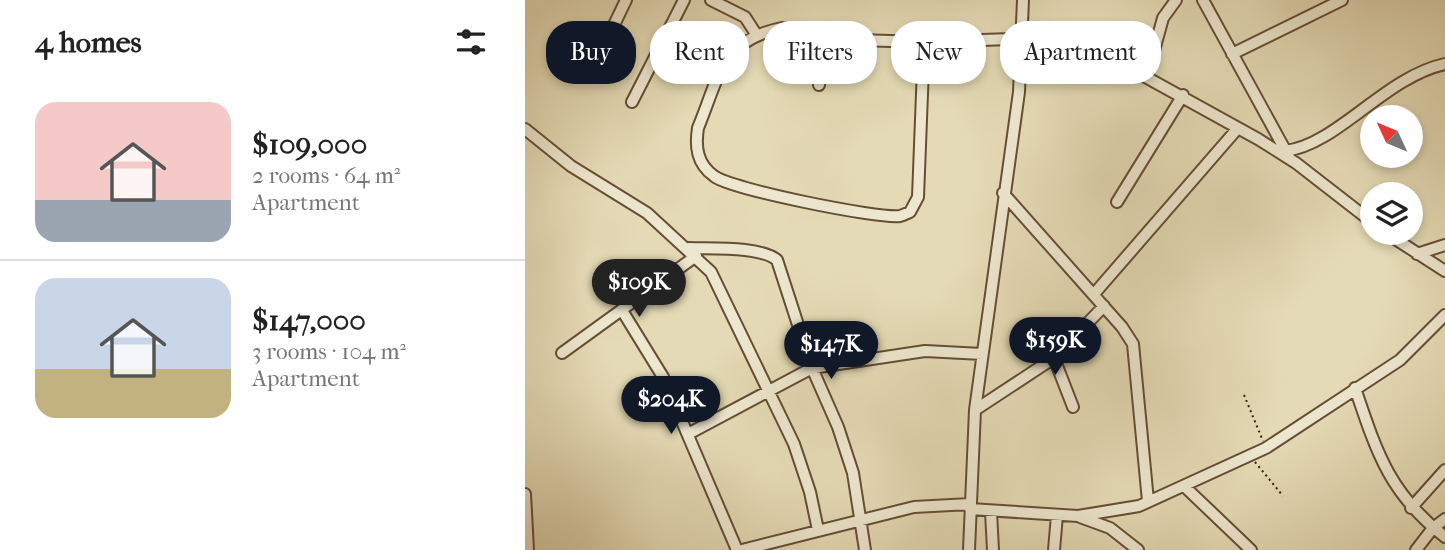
<!DOCTYPE html>
<html lang="en">
<head>
<meta charset="utf-8">
<style>
	:root { --surface:#fff; --page:#f6f6f6; --text:#222; --muted:#767676; --line:#e0e0e0; --accent:#111827 }
	body { margin:0; font-family:"IM FELL French Canon",serif; background:var(--page); color:var(--text); height:100vh; display:flex; flex-direction:column; font-size:26px; white-space:nowrap }
	* { box-sizing:border-box; margin:0 }
	p { font-size:23px; color:var(--muted) }
	.icon { flex:none; width:38px; height:38px; fill:none; stroke:currentColor; stroke-width:2; stroke-linecap:round; stroke-linejoin:round }
	.map { position:relative; flex:1; overflow:hidden }
	.side { display:flex; flex-direction:column; background:var(--surface); width:525px }
	.side>* { flex:none }
	.banner { position:absolute; left:21px; top:21px; width:665px; height:63px; display:flex; gap:14px }
	.needle { width:46px; rotate:314deg }
	.fabs { position:absolute; left:835px; top:105px; display:grid; gap:14px }
	.fabs a { display:grid; place-items:center; width:63px; height:63px; border-radius:50%; background:var(--surface); box-shadow:0 4px 10px #0003; font-size:35px }
	.price { position:absolute; translate:-50% -60px; padding:0 16px; border-radius:24px; background:var(--accent); color:#fff; font-size:23px; line-height:46px; filter:drop-shadow(0 2px 4px #0008) }
	.price::after { content:''; position:absolute; left:50%; top:42px; width:21px; height:16px; margin-left:-10px; background:inherit; clip-path:polygon(0 0,100% 0,50% 100%) }
	.price.selected { background:#222; color:#fff }
	ul { padding:0; list-style:none }
	li { display:flex; align-items:center; gap:21px; height:175px; padding:0 35px }
	li+li { border-top:2px solid var(--line) }
	li span { display:grid; place-items:center; flex:none; width:196px; height:140px; border-radius:21px; color:#555 }
	li>.icon { margin-inline-start:auto }
	span .icon { width:84px; height:84px; fill:#fffc; stroke-width:1 }
	li b { font-size:30px }
	h2 { display:flex; justify-content:space-between; align-items:center; height:84px; padding:0 35px; font-size:30px }
	.tag { padding:0 24px; border-radius:28px; background:var(--surface); box-shadow:0 4px 10px #0003; font-size:24px; line-height:63px }
	.tag.selected { background:var(--accent); color:#fff }
	main { display:flex; flex:1; min-height:0 }
	.map>svg:first-child { display:block }
	.lines { fill:none; stroke-linecap:round; stroke-linejoin:round }
	.minor-casing { stroke:#654e34; stroke-width:14 }
	.path { stroke:#3b1f09; stroke-width:2; stroke-dasharray:2 3.5; stroke-linecap:butt }
	.minor { stroke:#ede7cf; stroke-width:10 }
</style>
</head>
<body>
<main>
<section class="side">
<h2>4 homes<svg class="icon" aria-label="filters" viewBox="0 0 24 24"><path d="M4 7h16M4 17h16"/><circle cx="9" cy="7" r="2"/><circle cx="15" cy="17" r="2"/></svg></h2>
<ul>
<li><span style="background:linear-gradient(#f6c9c9 70%,#9aa5b1 0)"><svg class="icon" aria-label="home" viewBox="0 0 24 24"><path d="M3 11l9-7 9 7M6 9v11h12V9"/></svg></span><div><b>$109,000</b><p>2 rooms · 64 m²</p><p>Apartment</p></div></li>
<li><span style="background:linear-gradient(#c9d6e8 65%,#c2b280 0)"><svg class="icon" aria-label="home" viewBox="0 0 24 24"><path d="M3 11l9-7 9 7M6 9v11h12V9"/></svg></span><div><b>$147,000</b><p>3 rooms · 104 m²</p><p>Apartment</p></div></li>
</ul>
</section>
<div class="map">
<svg width="920" height="550" viewBox="0 0 920 550">
	<rect width="100%" height="100%" fill="#e4dab5"/>
	<filter id="stains"><feTurbulence type="fractalNoise" baseFrequency=".00286" numOctaves="4"/><feColorMatrix values="0 0 0 0 .2 0 0 0 0 .09 0 0 0 0 .02 0 0 0 .5 -.17"/></filter>
	<radialGradient id="worn" r=".72"><stop offset=".6" stop-color="#630" stop-opacity="0"/><stop offset="1" stop-color="#630" stop-opacity=".3"/></radialGradient>
	<g class="lines">
		<defs>
			<path id="minor" d="M186,0L220,17L231,34
				M678,0L764,157
				M257,28L332,40L399,42L393,197L385,212C382,213 379,215 375,216C353,219 205,189 189,176C172,164 170,147 173,128C194,77 196,40 257,28Z
				M399,42L512,38L579,54L733,139L771,163L847,222
				M707,54L817,0
				M73,58L101,0
				M622,76L638,18L651,0
				M294,85L299,35
				M107,102L159,0
				M0,129L46,166L122,213L186,272L269,444L285,492L293,530
				M760,151C812,145 860,77 920,64
				M478,193L597,327L608,344L623,501
				M592,202L658,95
				M861,233L920,271
				M164,248C186,249 235,246 252,260L287,368L313,427L328,473L340,550
				M892,254L920,245
				M569,294L713,128
				M98,312L138,377L212,550
				M37,353L171,256
				M529,358L548,407
				M830,388C852,453 864,493 920,537
				M450,410L529,358L579,306
				M163,434L287,368L400,351L457,354
				M659,486L726,550
				M0,494L3,550
				M886,508L920,470
				M445,509L553,516L614,506L741,448L875,360L920,315
				M466,512L468,550
				M555,517L585,528L613,550
				M217,550L389,507L445,504
				M444,550L450,410L494,92L498,0
				M529,550L532,515
				M891,550L908,528L920,519"/>
		</defs>
		<use href="#minor" class="minor-casing"/>
		<path class="path" d="M719,395L738,441
			M730,462L758,496"/>
		<use href="#minor" class="minor"/>
	</g>
	<rect width="100%" height="100%" filter="url(#stains)"/>
	<rect width="100%" height="100%" fill="url(#worn)"/>
</svg>
<div class="fabs">
<a><svg class="needle" viewBox="-14 -14 28 28"><path d="M0-13l5 13h-10z" fill="#e53935"/><path d="M0 13l5-13h-10z" fill="#767676"/></svg></a>
<a><svg class="icon" aria-label="layers" viewBox="0 0 24 24"><path d="M12 4l9 5-9 5-9-5zM3 14l9 5 9-5"/></svg></a>
</div>
<b class="price selected" style="left:114px;top:319px">$109K</b>
<b class="price" style="left:530px;top:377px">$159K</b>
<b class="price" style="left:306px;top:381px">$147K</b>
<b class="price" style="left:146px;top:436px">$204K</b>
<div class="banner">
<a class="tag selected">Buy</a>
<a class="tag">Rent</a>
<a class="tag">Filters</a>
<a class="tag">New</a>
<a class="tag">Apartment</a>
</div>
</div>
</main>
</body>
</html>
